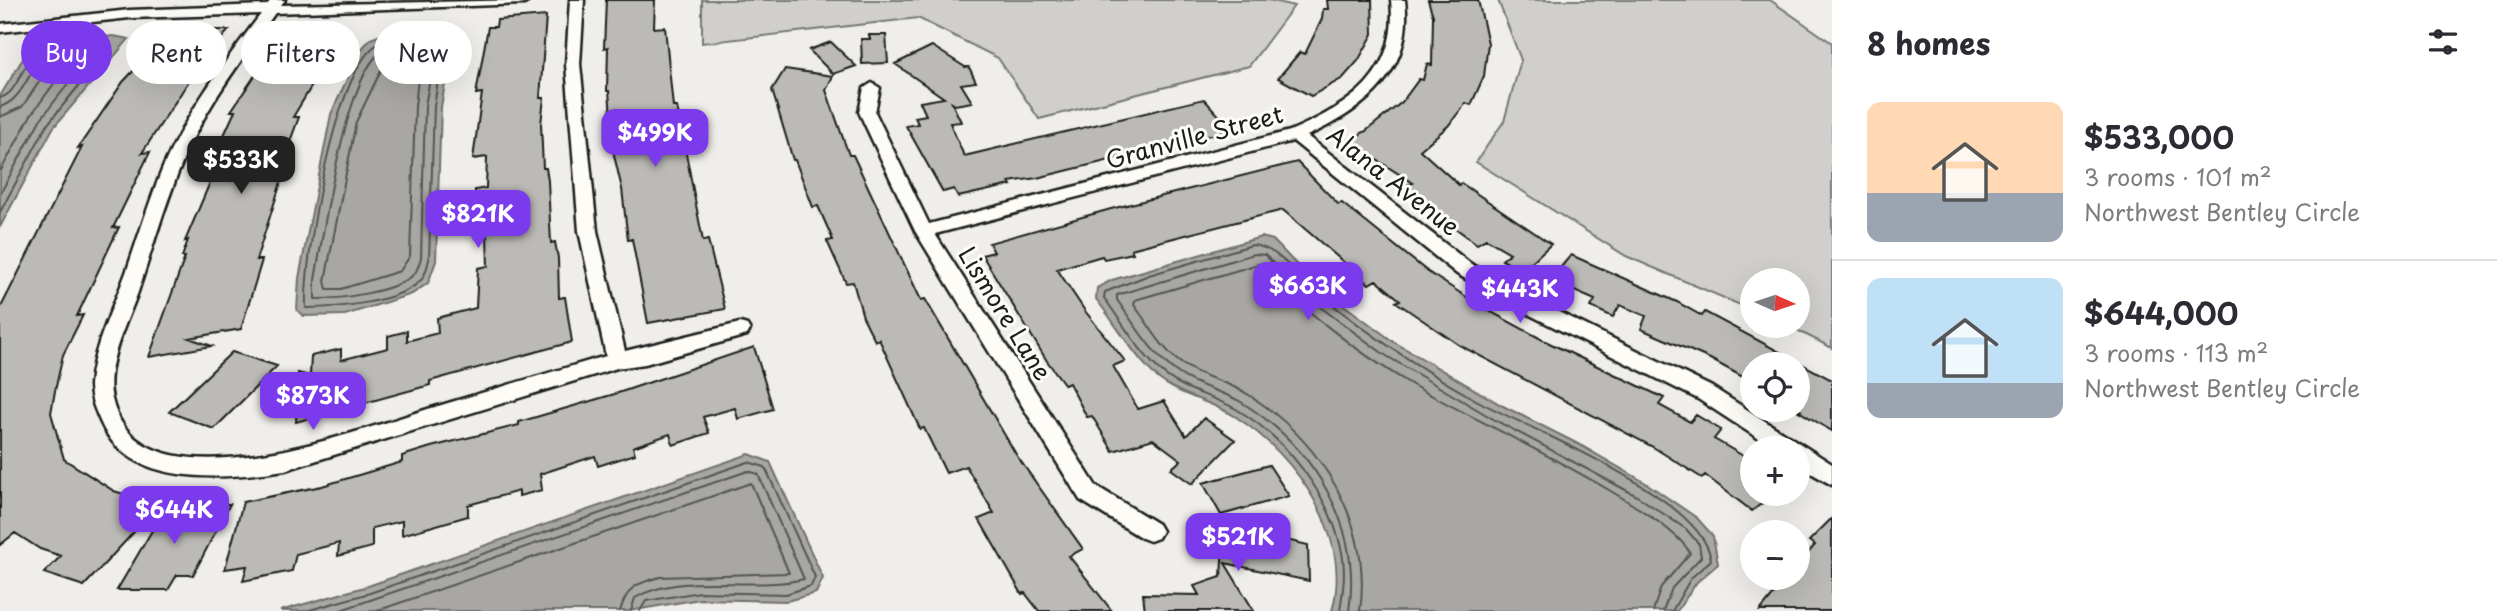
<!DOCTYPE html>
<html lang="en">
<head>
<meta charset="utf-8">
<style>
	:root { --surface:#fff; --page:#f7f7f7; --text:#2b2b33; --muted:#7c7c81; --line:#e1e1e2; --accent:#7c3aed }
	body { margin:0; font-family:"Playpen Sans",sans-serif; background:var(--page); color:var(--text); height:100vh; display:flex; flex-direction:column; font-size:26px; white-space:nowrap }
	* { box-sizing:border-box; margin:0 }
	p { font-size:23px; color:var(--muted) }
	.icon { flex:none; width:38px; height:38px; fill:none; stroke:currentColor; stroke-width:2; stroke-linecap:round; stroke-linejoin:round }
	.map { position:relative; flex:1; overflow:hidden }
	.drawer { display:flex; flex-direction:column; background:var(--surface); width:665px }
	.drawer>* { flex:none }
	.banner { position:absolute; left:21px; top:21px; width:665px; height:63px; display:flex; gap:14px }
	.needle { width:46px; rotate:93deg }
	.buttons { position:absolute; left:1740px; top:268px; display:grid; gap:14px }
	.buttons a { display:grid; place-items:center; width:70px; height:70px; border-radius:50%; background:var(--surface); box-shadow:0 7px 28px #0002; font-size:35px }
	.price { position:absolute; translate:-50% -60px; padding:0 16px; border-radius:14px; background:var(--accent); color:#fff; font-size:23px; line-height:46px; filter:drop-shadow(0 2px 4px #0008) }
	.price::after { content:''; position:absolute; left:50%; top:42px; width:21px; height:16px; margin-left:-10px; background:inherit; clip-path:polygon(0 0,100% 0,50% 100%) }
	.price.current { background:#222; color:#fff }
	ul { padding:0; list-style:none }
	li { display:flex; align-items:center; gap:21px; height:175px; padding:0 35px }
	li+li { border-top:2px solid var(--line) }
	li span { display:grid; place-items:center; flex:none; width:196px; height:140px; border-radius:14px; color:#555 }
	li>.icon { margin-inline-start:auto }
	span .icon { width:84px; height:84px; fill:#fffc; stroke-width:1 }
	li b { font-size:30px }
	h2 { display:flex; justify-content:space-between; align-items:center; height:84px; padding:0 35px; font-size:30px }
	.tag { padding:0 24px; border-radius:32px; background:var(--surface); box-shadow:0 7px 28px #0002; font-size:24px; line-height:63px }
	.tag.current { background:var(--accent); color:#fff }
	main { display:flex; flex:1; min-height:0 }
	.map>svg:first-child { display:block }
	.green { fill:#d0cfcc; stroke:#767674; stroke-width:2 }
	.water { fill:#a8a7a3; stroke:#706f6d; stroke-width:2 }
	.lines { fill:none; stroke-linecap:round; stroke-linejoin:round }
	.shore { stroke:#545452; stroke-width:2 }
	.building { fill:#bbbab6; stroke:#1c1c1c; stroke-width:2 }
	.minor-casing { stroke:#1c1c1c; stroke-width:5 }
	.minor { fill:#fdfcf7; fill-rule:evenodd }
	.labels { text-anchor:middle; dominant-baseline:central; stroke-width:6; stroke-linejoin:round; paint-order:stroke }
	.street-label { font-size:24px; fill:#1c1c1c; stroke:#fdfcf7 }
</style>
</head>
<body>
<main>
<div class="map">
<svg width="1832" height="611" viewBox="0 0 1832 611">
	<rect width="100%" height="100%" fill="#f0eeea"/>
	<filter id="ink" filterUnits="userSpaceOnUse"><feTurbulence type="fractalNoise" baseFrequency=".0143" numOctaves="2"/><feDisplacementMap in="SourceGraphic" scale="14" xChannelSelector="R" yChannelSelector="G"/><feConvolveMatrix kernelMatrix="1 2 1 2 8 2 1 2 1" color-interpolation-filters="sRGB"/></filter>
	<g filter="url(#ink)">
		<path class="green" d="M702,0H1268L1294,6L1249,66L1039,119L998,58L918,18L702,43Z
			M1498,0H1770L1832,43V348L1789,326H1797V280H1752V310L1626,256L1476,162L1504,121L1521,60Z"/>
		<path class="water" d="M447,30L454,33L441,107L436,261L428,283L412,294L345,315L304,316L297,310L299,278L331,114L360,51L370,39L381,35Z
			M113,36L129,39L53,128L0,227V96L27,52L43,44Z
			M1261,237L1273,240L1314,283L1394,342L1503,406L1580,445L1646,483L1697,518L1713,536L1718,564L1697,582L1677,611H1332C1353,537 1297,456 1236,417C1212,401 1182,397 1159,379C1135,358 1116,324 1096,299L1097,288L1112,280Z
			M749,454L770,462L823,578L816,593L787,601L700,599L629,611H280L368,586Z"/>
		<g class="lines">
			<path class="shore" d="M444,38L434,107L429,260C427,266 426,275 421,280C400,303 335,308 306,308C304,257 334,76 375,46C387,37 428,39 444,38Z
				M433,47L435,51L425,106L421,258C419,263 418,269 415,273C399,292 339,299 315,299V280C323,236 346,71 383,51Z
				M420,59L415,107L410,256L400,271L341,289H327L325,281L356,122L385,62Z
				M0,98C19,92 19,68 34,57C53,44 89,48 111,46L47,125L0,212
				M0,107C26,98 25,70 45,61C57,55 76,58 89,57L40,120L0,194
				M0,117L22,107L46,72L64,70L31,115L0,172
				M306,611L370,593L748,462L765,467L815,577L811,586L786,594L700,592L646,601L640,611
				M338,611L748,471L758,474L804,579C750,592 685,570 635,598L631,611
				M376,611L751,483L789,573L660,577C635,584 628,586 620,611
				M1340,611C1343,591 1346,572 1342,552C1330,495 1286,438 1236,409C1213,396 1185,391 1164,374C1139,353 1123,323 1104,298L1105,292L1149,275L1252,245C1276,248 1285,263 1303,279C1355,327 1414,365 1476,400C1530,430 1704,497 1711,560L1691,578L1672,611
				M1349,611C1362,525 1314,447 1241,402C1221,390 1197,387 1178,373C1152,355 1135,325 1117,300V295L1254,254L1265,255L1304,295L1385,355L1495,420L1637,496L1686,529L1699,544L1701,557L1672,588L1663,611
				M1360,611C1372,523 1322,442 1249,395C1226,380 1198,377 1177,360C1159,345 1148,323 1134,305L1135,300L1259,264C1306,312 1351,348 1409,383C1464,416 1666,507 1690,553L1661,587L1653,611"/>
		</g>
		<path class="building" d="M606,0H655L654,28L665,27L673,107H677L703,241L708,240L725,309L648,323L632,239L628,240L622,189L614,155L609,91H607L608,47L604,48Z
			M1327,0H1372L1373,34L1358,61L1343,78L1311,96L1278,78L1300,52L1305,54L1322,19L1323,9H1328Z
			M1428,0H1478L1488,43L1484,76L1471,105L1466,103L1448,126L1420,150L1459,185L1461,183L1551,244L1522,271L1502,260L1510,253L1486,239L1477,244L1400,187L1413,183L1347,141L1366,131L1402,102L1419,79L1423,80L1427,64L1432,65L1433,16Z
			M546,16L540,98H544L541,124L543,168H546L548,181L551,243L555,242L558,258L559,298L565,297L572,342L430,381V385L296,422L298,373L310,376L311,356L341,349V360L388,348V336L407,331V341L438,333L437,318L476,308L478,268L488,266L487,236L475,238V190L486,188L487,157L473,159L482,93L476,94L488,27H496L497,20Z
			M287,28H333L329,33H341L323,59H328L293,117H299L277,177L283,176L256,260H262L241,329L189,338L212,346L149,357L185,257H182L188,240L185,241L211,180H206L210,166L235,111H231Z
			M181,30H229L194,70H196L142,153L150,152L113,228L119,227L77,316L83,315L63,355L55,391L51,413L64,459L114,491L159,505L84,586L44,573L61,556L40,549L15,533L0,545V309L82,147L78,148L123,82L167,35L176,36Z
			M869,35H886L888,63L862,64L861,39H870Z
			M831,42L856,66L833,74L809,50Z
			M932,46L965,67H969L976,82L961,84L972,102L955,105L952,103L961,122L950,123L964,156L1204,99L1232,130L1037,178L1009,182L1011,185L958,197L954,189L943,192L906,126L918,124L915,117L926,115L920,102L944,98L895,64Z
			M785,69L833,76L826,90L849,155H853L921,300L925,299L1017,456L1083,549L1069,556L1112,611H1039L1025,593L1022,594L979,519L994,513L966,466L946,473L924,428L920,429L879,339L875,341L863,317L853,282L846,283L827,241L833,240L818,206L813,207L795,160H793L772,90Z
			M1297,162L1338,204L1342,203L1428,272L1482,307L1543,340L1664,398L1659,405L1690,422L1696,415L1721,430L1714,439L1752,461V494H1774L1752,511L1705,475L1702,478L1653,447L1459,345L1396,302L1400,300L1376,280L1369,284L1283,210L1131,249L1133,253L1104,259L1102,256L1057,269L1085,311L1125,361L1113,366L1138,409L1164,401L1186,436L1204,418L1235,440L1192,484L1171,469L1181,460L1153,439L1113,451L1092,416L1087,417L1069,383L1065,385L1047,361L982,255L994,252L989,243L1111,209Z
			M1571,255L1677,302L1702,316L1705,312L1832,380V431L1797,410H1800L1797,408V364H1752V382L1710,359L1641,329L1646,316L1620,305L1613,317L1591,307L1595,300L1570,289L1564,296L1545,286Z
			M754,347L773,409L738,419L735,408L703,417L709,433L673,445L670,434L633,447L635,454L598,466L595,456L540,474L542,490L519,496V491L468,505V516L402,535V521L372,528V547L338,556L339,543L296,554L292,571L243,581L247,566L225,569L243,502L322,486L402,462V456L431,447L519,425V422L618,393Z
			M232,352L277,366L214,429L169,412Z
			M1269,465L1289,496L1221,515L1203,483Z
			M200,504H230L193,575H177L168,590H117L167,505Z
			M1832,518V611H1760L1787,578H1797V566L1815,545L1809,541Z
			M1224,526L1308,545L1309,581L1225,563L1254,611H1145L1143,594L1199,595L1194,586L1221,577Z"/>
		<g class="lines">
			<defs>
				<path id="minor" d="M271,0H285L281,5L531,0L524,4L275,13C241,61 202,111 181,166C164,207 152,250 138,292C127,323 104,365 112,399C138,515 359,430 428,409C488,391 547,373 606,356L579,231L566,64L570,0H584L580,64L597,231L625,351L740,323L747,325L750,330L747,335L645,364L617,368L285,470C226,479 128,489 100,421C95,409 90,399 90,385C93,346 114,306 127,270C139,235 150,199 164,165C188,111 225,61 261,14L130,18L0,32V24L130,10L267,5Z
					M1391,0H1405C1414,70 1367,109 1307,136L1471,264L1532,299L1712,387L1832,464V485L1797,465V448H1773L1698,399L1518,309L1457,274L1293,141L935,234L1096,486L1158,524L1162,531L1158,538L1150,541L1142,538L1080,500L915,231L859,112L864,88L872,83L880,88L875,112L929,224L1290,131C1351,105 1399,73 1391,0Z"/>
			</defs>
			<use href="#minor" class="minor-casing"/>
			<use href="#minor" class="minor"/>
		</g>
	</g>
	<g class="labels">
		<g class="street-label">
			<text transform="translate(1194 136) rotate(-15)">Granville Street</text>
			<text transform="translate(1394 180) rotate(38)">Alana Avenue</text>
			<text transform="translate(1006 313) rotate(58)">Lismore Lane</text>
		</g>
	</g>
</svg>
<div class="buttons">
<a><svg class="needle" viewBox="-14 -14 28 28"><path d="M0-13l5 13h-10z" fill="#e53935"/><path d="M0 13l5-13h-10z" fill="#7c7c81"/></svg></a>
<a><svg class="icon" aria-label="locate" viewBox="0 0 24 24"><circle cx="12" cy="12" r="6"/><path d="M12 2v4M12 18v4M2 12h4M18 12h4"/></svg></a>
<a>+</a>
<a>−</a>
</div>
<b class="price" style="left:655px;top:169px">$499K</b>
<b class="price current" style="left:241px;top:196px">$533K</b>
<b class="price" style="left:478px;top:250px">$821K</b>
<b class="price" style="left:1308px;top:322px">$663K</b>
<b class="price" style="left:1520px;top:325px">$443K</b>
<b class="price" style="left:313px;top:432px">$873K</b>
<b class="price" style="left:174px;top:546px">$644K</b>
<b class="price" style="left:1238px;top:573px">$521K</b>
<div class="banner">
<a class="tag current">Buy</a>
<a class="tag">Rent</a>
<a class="tag">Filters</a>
<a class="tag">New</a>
</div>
</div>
<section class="drawer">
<h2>8 homes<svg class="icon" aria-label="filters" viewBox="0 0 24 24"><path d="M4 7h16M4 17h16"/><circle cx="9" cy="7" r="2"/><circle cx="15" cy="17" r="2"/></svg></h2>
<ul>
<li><span style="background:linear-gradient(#ffd9b3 65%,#9aa5b1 0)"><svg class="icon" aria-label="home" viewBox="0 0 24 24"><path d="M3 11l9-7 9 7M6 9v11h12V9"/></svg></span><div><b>$533,000</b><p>3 rooms · 101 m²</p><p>Northwest Bentley Circle</p></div></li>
<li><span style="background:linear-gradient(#bfe0f5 75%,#9aa5b1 0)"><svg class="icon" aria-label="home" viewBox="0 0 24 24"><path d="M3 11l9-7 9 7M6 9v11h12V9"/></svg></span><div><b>$644,000</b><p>3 rooms · 113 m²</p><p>Northwest Bentley Circle</p></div></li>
</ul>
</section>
</main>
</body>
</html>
